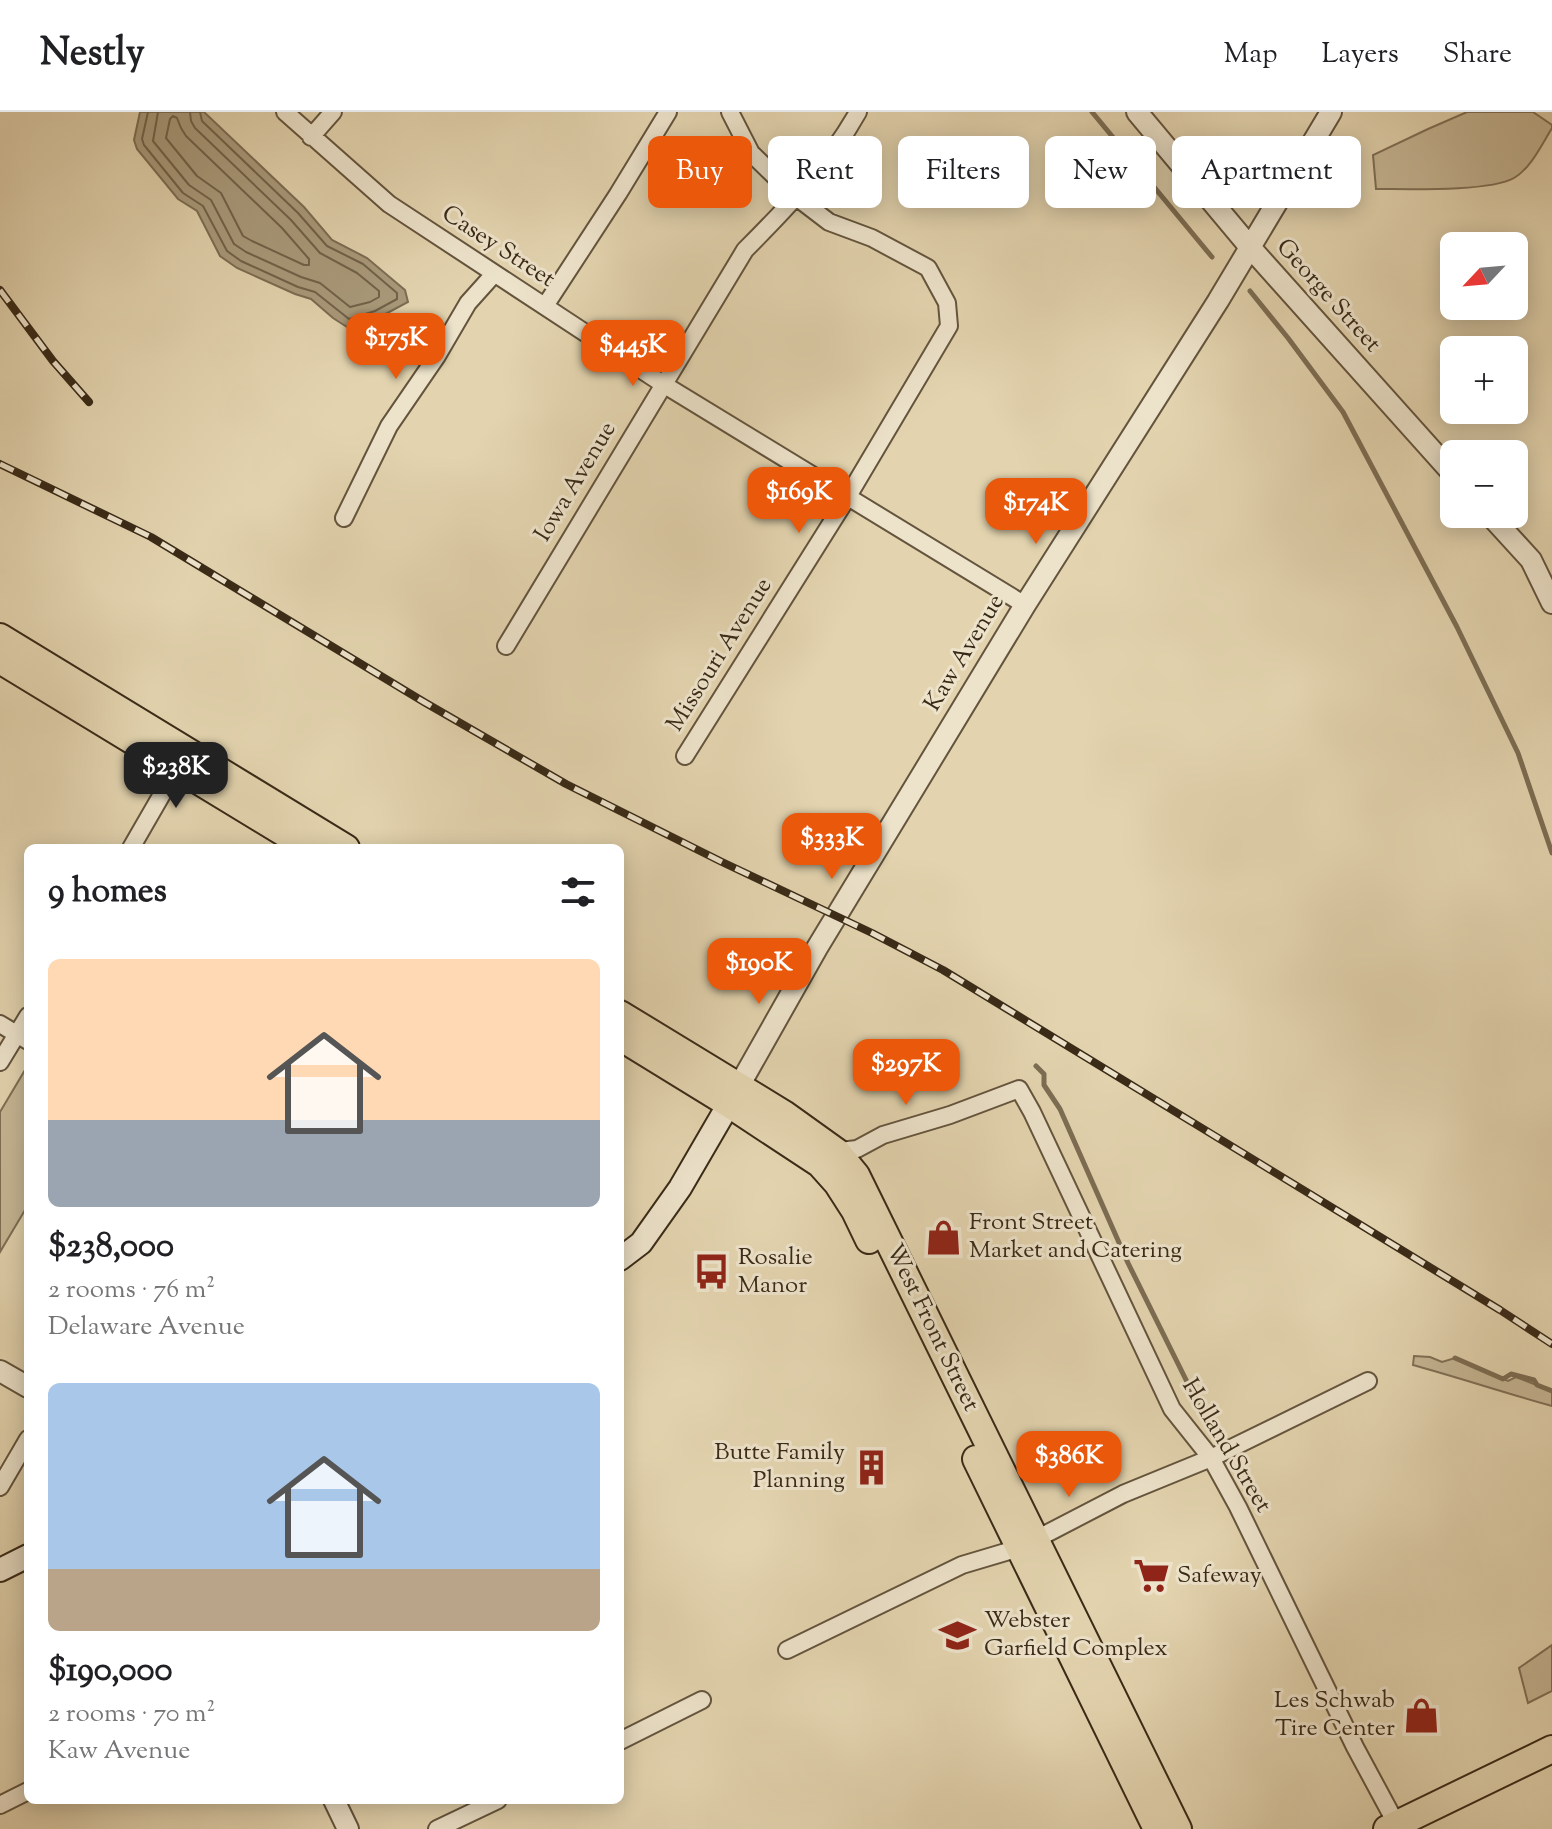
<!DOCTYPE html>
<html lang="en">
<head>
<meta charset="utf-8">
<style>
	:root { --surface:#fff; --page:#f2f2f2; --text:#202124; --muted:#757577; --line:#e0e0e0; --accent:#ea580c }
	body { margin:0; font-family:"Sorts Mill Goudy",serif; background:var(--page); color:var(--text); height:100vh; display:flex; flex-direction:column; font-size:30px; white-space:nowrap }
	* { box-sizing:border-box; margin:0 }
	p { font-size:26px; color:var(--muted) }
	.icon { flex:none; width:44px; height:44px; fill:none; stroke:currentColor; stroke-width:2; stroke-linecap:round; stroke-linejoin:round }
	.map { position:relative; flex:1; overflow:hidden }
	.details { position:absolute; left:24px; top:732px; width:600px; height:960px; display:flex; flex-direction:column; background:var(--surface); border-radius:12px; box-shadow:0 4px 20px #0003 }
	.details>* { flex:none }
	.guide { position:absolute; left:648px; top:24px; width:760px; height:72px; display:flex; gap:16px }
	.needle { width:52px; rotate:244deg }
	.tools { position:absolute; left:1440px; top:120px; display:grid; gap:16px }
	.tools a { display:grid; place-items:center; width:88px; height:88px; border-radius:12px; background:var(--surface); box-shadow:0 4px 20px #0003; font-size:40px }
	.price { position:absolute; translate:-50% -68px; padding:0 18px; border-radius:16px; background:var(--accent); color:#fff; font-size:26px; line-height:52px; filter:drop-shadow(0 2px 4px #0008) }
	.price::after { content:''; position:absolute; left:50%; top:48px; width:24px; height:18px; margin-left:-12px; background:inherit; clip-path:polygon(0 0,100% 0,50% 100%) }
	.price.active { background:#222; color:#fff }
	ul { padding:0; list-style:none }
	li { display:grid; align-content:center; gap:16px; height:424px; padding:0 24px }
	li span { display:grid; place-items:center; height:248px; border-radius:12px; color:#555 }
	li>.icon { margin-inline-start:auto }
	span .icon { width:144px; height:144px; fill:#fffc; stroke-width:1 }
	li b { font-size:34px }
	h2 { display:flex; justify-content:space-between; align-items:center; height:96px; padding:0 24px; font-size:34px }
	.tag { padding:0 28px; border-radius:12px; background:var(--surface); box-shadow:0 4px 20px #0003; font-size:28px; line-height:72px }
	.tag.active { background:var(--accent); color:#fff }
	header { display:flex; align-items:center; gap:48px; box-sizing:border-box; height:112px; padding:0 40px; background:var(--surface); border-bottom:2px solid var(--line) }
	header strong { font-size:38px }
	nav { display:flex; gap:44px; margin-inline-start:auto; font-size:28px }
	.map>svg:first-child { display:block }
	.green { fill:#c6b795; stroke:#807056; stroke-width:2 }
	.water { fill:#a99a7b; stroke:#7c6d53; stroke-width:2 }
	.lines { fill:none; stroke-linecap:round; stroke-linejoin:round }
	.shore { stroke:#716249; stroke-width:2 }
	.stream { stroke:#7c6d53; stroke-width:5 }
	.minor-casing { stroke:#64543d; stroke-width:20 }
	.tertiary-casing { stroke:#64543d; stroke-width:24 }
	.secondary-casing { stroke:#392a17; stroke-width:26 }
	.primary-casing { stroke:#392a17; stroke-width:30 }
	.minor { stroke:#ede3cb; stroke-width:16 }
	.tertiary { stroke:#ede3cb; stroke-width:20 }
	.secondary { stroke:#ede3cb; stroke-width:22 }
	.primary { stroke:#e3d4af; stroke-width:26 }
	.rail-casing { stroke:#392a17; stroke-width:8 }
	.rail { stroke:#ede3cb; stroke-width:5; stroke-dasharray:15; stroke-linecap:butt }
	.labels { text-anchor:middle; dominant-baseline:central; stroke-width:6; stroke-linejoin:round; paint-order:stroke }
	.street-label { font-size:24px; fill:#392a17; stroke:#ede3cb }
	.poi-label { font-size:24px; fill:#392a17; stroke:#ede3cb; text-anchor:start }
</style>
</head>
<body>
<header>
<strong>Nestly</strong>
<nav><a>Map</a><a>Layers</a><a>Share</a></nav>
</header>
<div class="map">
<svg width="1552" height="1717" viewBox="0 0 1552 1717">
	<rect width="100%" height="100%" fill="#e3d4af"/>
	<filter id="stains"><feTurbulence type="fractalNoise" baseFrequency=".0025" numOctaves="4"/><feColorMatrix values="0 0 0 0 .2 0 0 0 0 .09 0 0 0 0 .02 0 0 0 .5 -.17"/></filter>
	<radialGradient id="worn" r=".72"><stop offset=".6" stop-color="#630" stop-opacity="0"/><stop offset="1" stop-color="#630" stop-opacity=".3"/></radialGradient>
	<path class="green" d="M1467,0H1533L1552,13V16C1542,32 1531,56 1514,66C1489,80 1407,77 1376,77L1373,43L1428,17Z
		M28,953V1093L0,1140V1000Z
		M1414,1244L1430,1245L1442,1250L1455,1246L1508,1269L1516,1265L1552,1279V1294C1505,1281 1460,1266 1413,1253Z
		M1552,1533V1579L1528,1591L1519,1556Z"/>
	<path class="water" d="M140,0H204L304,95L332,128L367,146L405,178L408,190L378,206L350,217L333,206L311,187L295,182L237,156L220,144L197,99L178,87L137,37L134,28Z"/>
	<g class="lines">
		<path class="shore" d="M148,0L142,27L144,33L183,81L203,94L227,139L241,149L298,175L315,180L349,207L375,199L397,187V181L363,152L327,134L298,101L202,9L200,0
			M158,0L153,29L189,73L211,88L234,132L246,140L301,165L320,171L350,195L370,190L379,185V179L357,161L320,141L291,108L195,16L191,9L190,0
			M173,4L177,6L181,16L186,24L282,116L309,147V153H304L252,129L243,124L221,81L197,64L166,26L170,7Z"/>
		<path class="stream" d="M1092,0L1212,145
			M1250,179L1288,226L1343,300L1457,515L1518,641L1552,741
			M1036,954L1044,962V973L1060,997L1128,1151L1202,1300
			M1455,1246L1503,1267L1511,1262L1534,1268L1537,1273L1552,1279"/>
		<defs>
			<path id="minor" d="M285,0L389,92L663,272L1025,493
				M311,25L333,0
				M545,194L618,82L668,0
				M344,406L389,314L437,244L468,191L494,162
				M506,534L745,138C786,97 829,52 858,0
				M685,644L847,386L949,214L947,191L928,156L872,126L829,110L795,84L751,41L730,0
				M131,736L180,651
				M0,912L28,929
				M0,950L28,904
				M832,1040L857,1037L883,1023L950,1003L1019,977L1032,1000L1172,1297L1211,1346L1238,1395L1355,1635L1397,1713
				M0,1375L28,1327
				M787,1538L962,1453L1019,1436L1123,1382L1211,1346L1368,1269
				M620,1629L702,1588
				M0,1693L28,1679
				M437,1717L498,1688"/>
			<path id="tertiary" d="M1137,0L1249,134L1454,363
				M1489,402L1531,448L1552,491
				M739,974L817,836L1025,493L1218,189L1331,0
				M0,1259L28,1275
				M334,1688L348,1717"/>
			<path id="secondary" d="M620,1147L641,1131L680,1076L737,978
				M0,1458L28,1444"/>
			<path id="primary" d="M0,525L346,736
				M0,548L309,736
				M620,902L784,1002L837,1040L856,1063L1178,1717
				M620,925L729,992L820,1052L837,1071L855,1099L869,1128
				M976,1347L1157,1717
				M1387,1717L1552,1637"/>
		</defs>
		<use href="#minor" class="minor-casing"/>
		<use href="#tertiary" class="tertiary-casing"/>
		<use href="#secondary" class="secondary-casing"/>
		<use href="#primary" class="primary-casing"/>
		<use href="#minor" class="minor"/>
		<use href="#tertiary" class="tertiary"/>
		<use href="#secondary" class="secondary"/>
		<use href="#primary" class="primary"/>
		<defs>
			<path id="rail" d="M0,178L53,249L89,290
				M0,352L151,425L424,590L566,672L722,750L872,821L943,858L1500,1198L1552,1232"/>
		</defs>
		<use href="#rail" class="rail-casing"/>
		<use href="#rail" class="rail"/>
	</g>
	<defs>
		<symbol id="shop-bare" viewBox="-9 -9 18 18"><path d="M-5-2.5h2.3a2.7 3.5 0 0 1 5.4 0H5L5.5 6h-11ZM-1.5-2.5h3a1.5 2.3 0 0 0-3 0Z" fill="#8f2418" stroke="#ede3cb" stroke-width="2.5" paint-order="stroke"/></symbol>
		<symbol id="bus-bare" viewBox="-9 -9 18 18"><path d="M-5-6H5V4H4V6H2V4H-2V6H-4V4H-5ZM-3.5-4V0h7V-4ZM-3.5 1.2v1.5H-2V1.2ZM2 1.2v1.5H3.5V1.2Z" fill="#8f2418" stroke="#ede3cb" stroke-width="2.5" paint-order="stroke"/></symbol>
		<symbol id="building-bare" viewBox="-9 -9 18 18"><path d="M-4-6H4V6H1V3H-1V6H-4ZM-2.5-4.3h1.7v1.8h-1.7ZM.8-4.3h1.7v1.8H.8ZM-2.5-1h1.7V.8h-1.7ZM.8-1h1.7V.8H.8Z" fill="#8f2418" stroke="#ede3cb" stroke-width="2.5" paint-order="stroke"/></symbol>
		<symbol id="supermarket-bare" viewBox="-9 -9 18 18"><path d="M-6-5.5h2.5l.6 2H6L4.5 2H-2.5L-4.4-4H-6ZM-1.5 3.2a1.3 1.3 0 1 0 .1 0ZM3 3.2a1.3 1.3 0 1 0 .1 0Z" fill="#8f2418" stroke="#ede3cb" stroke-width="2.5" paint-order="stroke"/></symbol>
		<symbol id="school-bare" viewBox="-9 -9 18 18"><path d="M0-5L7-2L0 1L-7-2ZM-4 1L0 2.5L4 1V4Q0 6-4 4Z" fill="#8f2418" stroke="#ede3cb" stroke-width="2.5" paint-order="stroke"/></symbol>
	</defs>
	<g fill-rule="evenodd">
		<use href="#shop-bare" x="918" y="1100" width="51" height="51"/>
		<use href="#bus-bare" x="686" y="1134" width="51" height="51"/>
		<use href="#building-bare" x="846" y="1330" width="51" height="51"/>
		<use href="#supermarket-bare" x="1126" y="1438" width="51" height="51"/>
		<use href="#school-bare" x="932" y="1498" width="51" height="51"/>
		<use href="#shop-bare" x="1396" y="1578" width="51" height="51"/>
	</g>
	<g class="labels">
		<g class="street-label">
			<text transform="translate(498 135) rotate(33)">Casey Street</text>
			<text transform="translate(1328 184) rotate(48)">George Street</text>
			<text transform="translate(576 370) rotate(-59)">Iowa Avenue</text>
			<text transform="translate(965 541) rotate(-59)">Kaw Avenue</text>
			<text transform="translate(720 543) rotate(-58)">Missouri Avenue</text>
			<text transform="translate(932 1216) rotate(64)">West Front Street</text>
			<text transform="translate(1226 1334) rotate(59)">Holland Street</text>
		</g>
		<g class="poi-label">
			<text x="969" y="1111">Front Street<tspan x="969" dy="28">Market and Catering</tspan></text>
			<text x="738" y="1146">Rosalie<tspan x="738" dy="28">Manor</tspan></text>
			<text x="845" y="1341" text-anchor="end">Butte Family<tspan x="845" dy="28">Planning</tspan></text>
			<text x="1177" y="1464">Safeway</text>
			<text x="984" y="1509">Webster<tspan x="984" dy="28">Garfield Complex</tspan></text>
			<text x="1395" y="1589" text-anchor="end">Les Schwab<tspan x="1395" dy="28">Tire Center</tspan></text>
		</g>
	</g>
	<rect width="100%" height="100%" filter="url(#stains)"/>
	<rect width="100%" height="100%" fill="url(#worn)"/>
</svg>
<div class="tools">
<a><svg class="needle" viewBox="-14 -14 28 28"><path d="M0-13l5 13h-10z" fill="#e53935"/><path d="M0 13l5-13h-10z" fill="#757577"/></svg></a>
<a>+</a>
<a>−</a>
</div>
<b class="price" style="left:396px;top:269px">$175K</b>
<b class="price" style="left:633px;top:276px">$445K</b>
<b class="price" style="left:799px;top:423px">$169K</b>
<b class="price" style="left:1036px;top:434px">$174K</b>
<b class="price active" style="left:176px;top:698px">$238K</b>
<b class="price" style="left:832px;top:769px">$333K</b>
<b class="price" style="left:759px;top:894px">$190K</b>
<b class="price" style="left:906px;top:995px">$297K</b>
<b class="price" style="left:1069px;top:1387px">$386K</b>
<div class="guide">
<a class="tag active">Buy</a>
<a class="tag">Rent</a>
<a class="tag">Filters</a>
<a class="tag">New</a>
<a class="tag">Apartment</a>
</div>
<section class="details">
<h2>9 homes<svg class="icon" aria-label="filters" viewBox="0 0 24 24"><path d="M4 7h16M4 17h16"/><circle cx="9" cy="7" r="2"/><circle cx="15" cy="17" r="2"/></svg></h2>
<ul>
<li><span style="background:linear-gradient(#ffd9b3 65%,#9aa5b1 0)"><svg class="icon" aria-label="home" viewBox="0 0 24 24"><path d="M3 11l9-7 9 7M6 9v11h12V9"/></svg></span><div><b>$238,000</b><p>2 rooms · 76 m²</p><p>Delaware Avenue</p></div></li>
<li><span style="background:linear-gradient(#a9c7e8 75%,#b9a48a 0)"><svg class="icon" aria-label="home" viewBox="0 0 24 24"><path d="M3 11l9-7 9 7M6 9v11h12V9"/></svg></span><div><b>$190,000</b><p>2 rooms · 70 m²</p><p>Kaw Avenue</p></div></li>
</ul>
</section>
</div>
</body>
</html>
